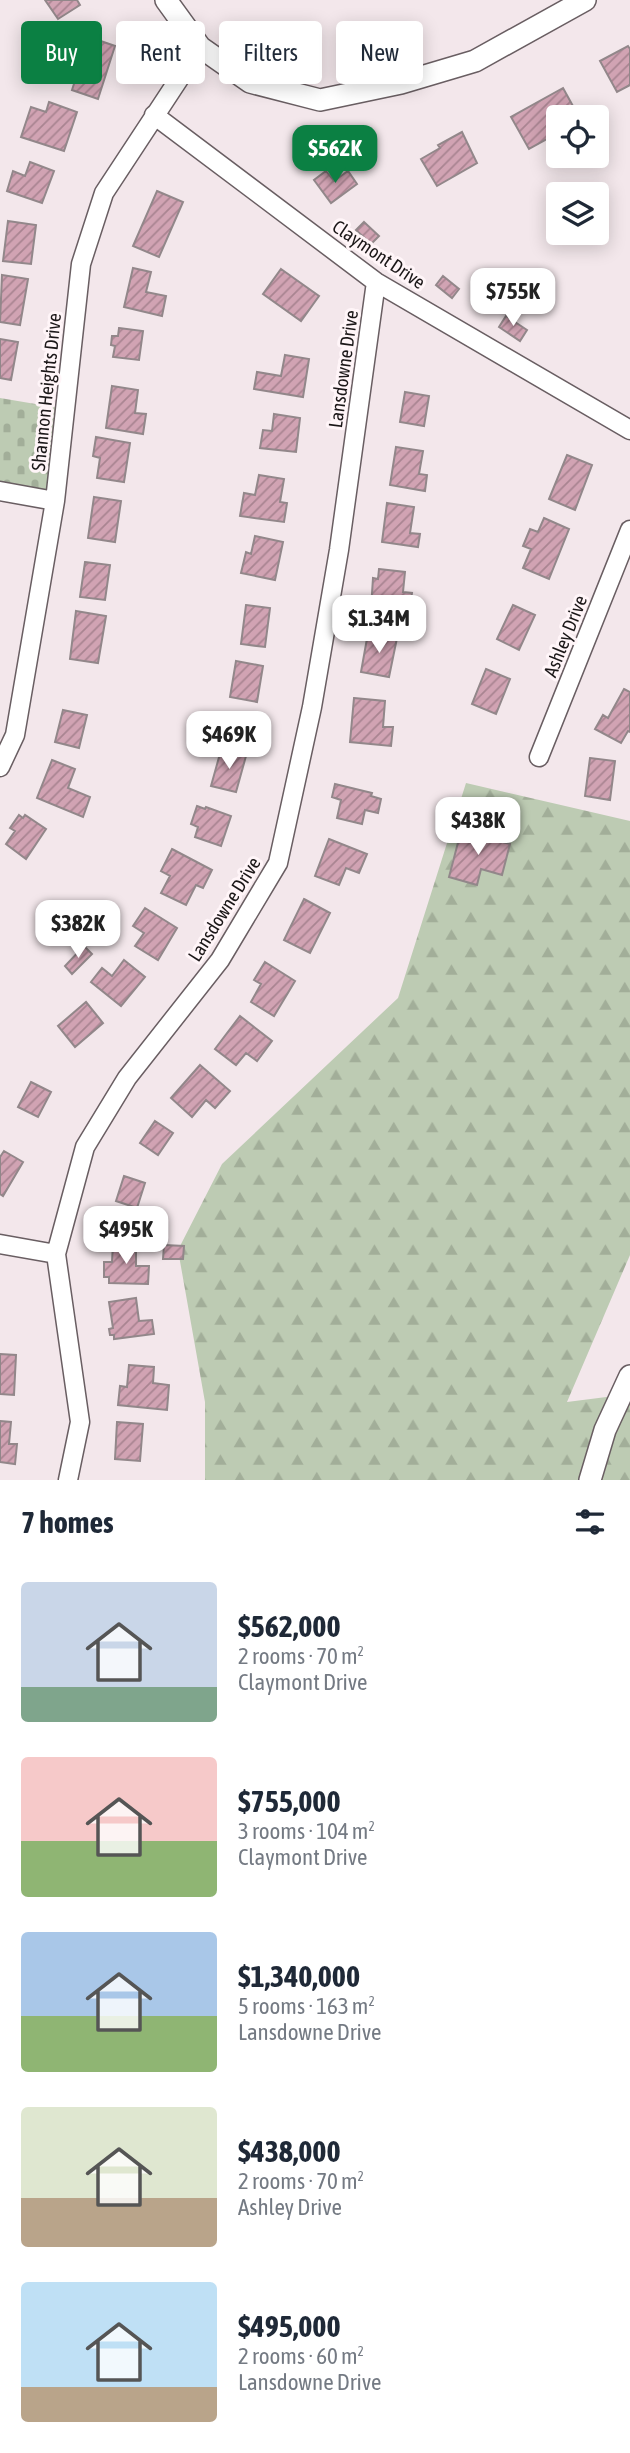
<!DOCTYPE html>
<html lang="en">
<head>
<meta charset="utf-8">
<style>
	:root { --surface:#fff; --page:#f2f2f3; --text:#1f2937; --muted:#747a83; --accent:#0b8043 }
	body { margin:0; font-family:"Asap Condensed",sans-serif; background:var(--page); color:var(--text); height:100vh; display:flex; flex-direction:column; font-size:26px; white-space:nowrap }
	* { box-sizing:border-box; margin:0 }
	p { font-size:23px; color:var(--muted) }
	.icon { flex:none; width:38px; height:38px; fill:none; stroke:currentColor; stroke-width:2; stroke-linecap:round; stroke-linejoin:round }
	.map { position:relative; height:1480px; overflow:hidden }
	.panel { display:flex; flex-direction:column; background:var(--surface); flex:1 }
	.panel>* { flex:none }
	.top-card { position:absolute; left:21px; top:21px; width:588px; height:63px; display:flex; gap:14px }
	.buttons { position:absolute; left:546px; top:105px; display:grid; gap:14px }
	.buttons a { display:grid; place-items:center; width:63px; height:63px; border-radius:7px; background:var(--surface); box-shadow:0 4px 18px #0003; font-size:35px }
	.price { position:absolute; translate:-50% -60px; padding:0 16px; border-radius:14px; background:#fff; color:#222; font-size:23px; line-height:46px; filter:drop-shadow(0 2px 4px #0008) }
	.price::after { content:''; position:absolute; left:50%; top:42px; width:21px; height:16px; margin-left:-10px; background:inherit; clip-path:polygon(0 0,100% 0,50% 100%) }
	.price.selected { background:var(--accent); color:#fff }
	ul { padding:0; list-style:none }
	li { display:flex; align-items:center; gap:21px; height:175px; padding:0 21px }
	li span { display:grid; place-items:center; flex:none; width:196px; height:140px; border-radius:7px; color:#555 }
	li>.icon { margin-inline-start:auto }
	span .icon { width:84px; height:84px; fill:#fffc; stroke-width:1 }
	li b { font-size:30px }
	h2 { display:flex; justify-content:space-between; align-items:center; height:84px; padding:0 21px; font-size:30px }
	.chip { padding:0 24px; border-radius:7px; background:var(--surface); box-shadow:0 4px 18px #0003; font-size:24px; line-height:63px }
	.chip.selected { background:var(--accent); color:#fff }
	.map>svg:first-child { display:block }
	.forest { fill:url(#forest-firs) }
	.cemetery { fill:url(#cemetery-stones) }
	.building { fill:url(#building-hatch); stroke:#92878a; stroke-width:2 }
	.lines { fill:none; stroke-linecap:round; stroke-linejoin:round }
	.minor-casing { stroke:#695e62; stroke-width:21 }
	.tertiary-casing { stroke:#695e62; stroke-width:24 }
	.minor { stroke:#fff; stroke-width:18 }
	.tertiary { stroke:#fff; stroke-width:21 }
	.labels { text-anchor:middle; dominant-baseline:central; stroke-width:6; stroke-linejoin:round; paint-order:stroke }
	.street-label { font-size:19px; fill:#1b1718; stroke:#fff5f8 }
</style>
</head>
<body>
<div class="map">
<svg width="630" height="1480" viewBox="0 0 630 1480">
	<defs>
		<pattern id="forest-firs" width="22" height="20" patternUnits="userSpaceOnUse" patternTransform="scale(1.75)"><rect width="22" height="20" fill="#bdcbb3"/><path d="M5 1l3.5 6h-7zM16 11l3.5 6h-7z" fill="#a2ae99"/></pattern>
		<pattern id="cemetery-stones" width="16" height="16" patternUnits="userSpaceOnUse" patternTransform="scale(1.75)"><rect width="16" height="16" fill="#bdcbb3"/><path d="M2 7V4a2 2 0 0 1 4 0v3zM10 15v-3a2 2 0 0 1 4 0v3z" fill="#a2ae99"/></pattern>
		<pattern id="building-hatch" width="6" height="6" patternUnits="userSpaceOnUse" patternTransform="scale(1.75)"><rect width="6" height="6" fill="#d1a3b3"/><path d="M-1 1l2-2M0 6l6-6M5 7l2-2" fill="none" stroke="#a98491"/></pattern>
	</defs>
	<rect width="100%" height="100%" fill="#f3e7eb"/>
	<path class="forest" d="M466,783L630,821V1255L567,1402L630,1394V1480H205V1402L178,1250L222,1164L398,998Z"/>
	<path class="cemetery" d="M0,398L65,409L55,501L0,491Z"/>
	<path class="building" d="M45,0H77L80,5L58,19Z
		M89,37L115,46L98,99L72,90Z
		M628,46L630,49V85L617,92L600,61Z
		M563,88L579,117H558V133L529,149L511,117Z
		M49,102L77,112L64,151L21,137L31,107L46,112Z
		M462,132L477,163L437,186L421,159L440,148L438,145Z
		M30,162L54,171L42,203L7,191L13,171L25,176Z
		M326,171L334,181L348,171L357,184L331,203L314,180Z
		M157,191L183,202L159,257L133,246Z
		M8,221L36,225L31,264L3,261Z
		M364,222L379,236L371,244L356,230Z
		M133,268L151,272L146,292L166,296L162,316L124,307Z
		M281,269L319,296L301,321L263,294Z
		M2,275L28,279L20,325L0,322Z
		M443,276L459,289L452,298L436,285Z
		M506,316L527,330L520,341L499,327Z
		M119,328L143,331L139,360L113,357L115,346L111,345L112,336H118Z
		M0,339L18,342L11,380L0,378Z
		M285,355L309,359L303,397L254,389L257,372L281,376Z
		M112,386L138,390L135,413L146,414L143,434L106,428Z
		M405,392L429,396L424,426L400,422Z
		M274,414L300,418L296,452L260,448L263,430L272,431Z
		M96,437L130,443L124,482L97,478L100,458L93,456Z
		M396,447L423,451L419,474L427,475L425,491L390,485Z
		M567,455L592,465L575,510L549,499Z
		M259,475L284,479L280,502L287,503L284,522L240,516L244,493L255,495Z
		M94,497L121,501L115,542L88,538Z
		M387,503L414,507L410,533L420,534L418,547L382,542Z
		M544,518L569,529L549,579L523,568L531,549L523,546L530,529L538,532Z
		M255,536L283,542L275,580L241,573L246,552L251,554Z
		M85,562L110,565L105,600L80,597Z
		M379,569L405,572L403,592L412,593L409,614L371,609L373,578L378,579Z
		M246,605L270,608L265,647L241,644Z
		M513,605L535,615L519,650L497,639Z
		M76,611L106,616L98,663L70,659Z
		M368,633L397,638L389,677L361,672Z
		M236,661L263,666L257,702L230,697Z
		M486,669L510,679L496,714L472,704Z
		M624,689L630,692V732L628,731L621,743L595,729L603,715L608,718Z
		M354,698L385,701L383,727H393L391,746L350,742Z
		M63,710L87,715L79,748L55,742Z
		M221,750L246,756L236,792L211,786Z
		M590,758L615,761L610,800L585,796Z
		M52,760L75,769L68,788L90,797L83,817L37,798Z
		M335,784L372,793L371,796L381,799L378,813L365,810L362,824L337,818L341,800L332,797Z
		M197,806L205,809L206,807L231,816L221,846L195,837L198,827L191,824Z
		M19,815L23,818L25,815L46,829L26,859L6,844L15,831L10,828Z
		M461,831L510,844L502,875L481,869L477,885L449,877Z
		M329,839L367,854L359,873L346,868L339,885L315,876Z
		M172,849L212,870L203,888L196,885L186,905L161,893L170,876L161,871Z
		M304,899L330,913L310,953L284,940Z
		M145,908L177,928L158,960L135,946L144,933L133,926Z
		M84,946L92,954L72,974L65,966Z
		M124,960L145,977L121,1006L91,982L102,968L112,976Z
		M265,962L295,981L274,1016L251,1002L261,984L254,980Z
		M86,1002L103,1023L75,1047L58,1026Z
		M240,1016L272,1041L257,1061L246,1053L236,1065L215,1049Z
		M200,1065L230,1091L215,1108L206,1100L192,1117L171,1098Z
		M31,1082L51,1092L38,1117L18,1107Z
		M155,1121L173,1133L158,1155L140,1143Z
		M4,1151L23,1162L3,1196L0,1194V1157Z
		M124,1176L145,1183L137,1208L116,1201Z
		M113,1243H136V1266H149L148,1284L109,1283V1277H104V1262H112Z
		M164,1245L184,1246L183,1259H163Z
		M136,1298L139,1321L152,1320L154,1334L114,1339V1335H110L109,1329L113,1328L109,1302Z
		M0,1354L16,1355L14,1395L0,1394Z
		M129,1365L154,1367L153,1383L169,1385L167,1410L118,1405L120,1386L127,1387Z
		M0,1421L11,1422L9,1444H17L15,1464L0,1462Z
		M117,1422L143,1424L140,1461L115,1459Z"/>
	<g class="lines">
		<defs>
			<path id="minor" d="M154,115L376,282L630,430
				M0,491L55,501
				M539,757L630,530
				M0,767L15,735L55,501L81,264L104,193L200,47
				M0,1244L56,1254
				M68,1480L80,1422L56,1254L85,1147L127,1078L220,960L278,863L312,707L339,550L376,282"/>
			<path id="tertiary" d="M166,0L200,47L250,82L320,100L401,83L475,61L585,0
				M590,1480L605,1430L630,1376"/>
		</defs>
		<use href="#minor" class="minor-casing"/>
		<use href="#tertiary" class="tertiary-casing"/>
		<use href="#minor" class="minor"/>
		<use href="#tertiary" class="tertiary"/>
	</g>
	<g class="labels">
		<g class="street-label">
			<text transform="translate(379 254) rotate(34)">Claymont Drive</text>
			<text transform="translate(343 369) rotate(-82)">Lansdowne Drive</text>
			<text transform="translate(46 392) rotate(-84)">Shannon Heights Drive</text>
			<text transform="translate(565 636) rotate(-68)">Ashley Drive</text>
			<text transform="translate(224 909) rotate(-58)">Lansdowne Drive</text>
		</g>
	</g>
</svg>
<div class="buttons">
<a><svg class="icon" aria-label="locate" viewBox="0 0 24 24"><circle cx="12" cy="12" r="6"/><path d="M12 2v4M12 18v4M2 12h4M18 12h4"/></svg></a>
<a><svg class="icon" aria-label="layers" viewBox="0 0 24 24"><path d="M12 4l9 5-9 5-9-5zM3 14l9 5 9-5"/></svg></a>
</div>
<b class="price selected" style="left:335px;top:185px">$562K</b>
<b class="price" style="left:513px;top:328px">$755K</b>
<b class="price" style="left:379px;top:655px">$1.34M</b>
<b class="price" style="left:229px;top:771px">$469K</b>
<b class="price" style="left:478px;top:857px">$438K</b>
<b class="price" style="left:78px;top:960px">$382K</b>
<b class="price" style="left:126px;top:1266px">$495K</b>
<div class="top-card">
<a class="chip selected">Buy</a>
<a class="chip">Rent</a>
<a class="chip">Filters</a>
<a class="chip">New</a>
</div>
</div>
<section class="panel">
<h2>7 homes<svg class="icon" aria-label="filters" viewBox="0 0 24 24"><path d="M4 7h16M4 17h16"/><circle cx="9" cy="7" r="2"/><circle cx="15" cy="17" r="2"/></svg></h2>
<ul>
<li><span style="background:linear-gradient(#c9d6e8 75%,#7fa58c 0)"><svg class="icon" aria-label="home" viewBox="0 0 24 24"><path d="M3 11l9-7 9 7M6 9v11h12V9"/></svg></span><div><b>$562,000</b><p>2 rooms · 70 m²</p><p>Claymont Drive</p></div></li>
<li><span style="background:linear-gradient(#f6c9c9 60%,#8fb573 0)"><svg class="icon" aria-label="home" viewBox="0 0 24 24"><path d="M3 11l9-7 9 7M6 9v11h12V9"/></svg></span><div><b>$755,000</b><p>3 rooms · 104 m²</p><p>Claymont Drive</p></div></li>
<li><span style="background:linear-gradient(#a9c7e8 60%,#8fb573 0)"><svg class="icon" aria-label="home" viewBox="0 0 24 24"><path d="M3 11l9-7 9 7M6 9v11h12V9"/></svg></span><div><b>$1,340,000</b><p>5 rooms · 163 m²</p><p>Lansdowne Drive</p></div></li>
<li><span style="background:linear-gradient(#dfe7d0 65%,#b9a48a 0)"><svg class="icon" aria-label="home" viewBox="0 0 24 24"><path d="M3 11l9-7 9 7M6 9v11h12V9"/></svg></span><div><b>$438,000</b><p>2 rooms · 70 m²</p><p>Ashley Drive</p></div></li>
<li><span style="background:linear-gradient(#bfe0f5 75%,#b9a48a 0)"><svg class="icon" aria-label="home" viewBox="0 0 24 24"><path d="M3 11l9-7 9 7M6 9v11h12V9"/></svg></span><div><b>$495,000</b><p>2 rooms · 60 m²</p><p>Lansdowne Drive</p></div></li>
</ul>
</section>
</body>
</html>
